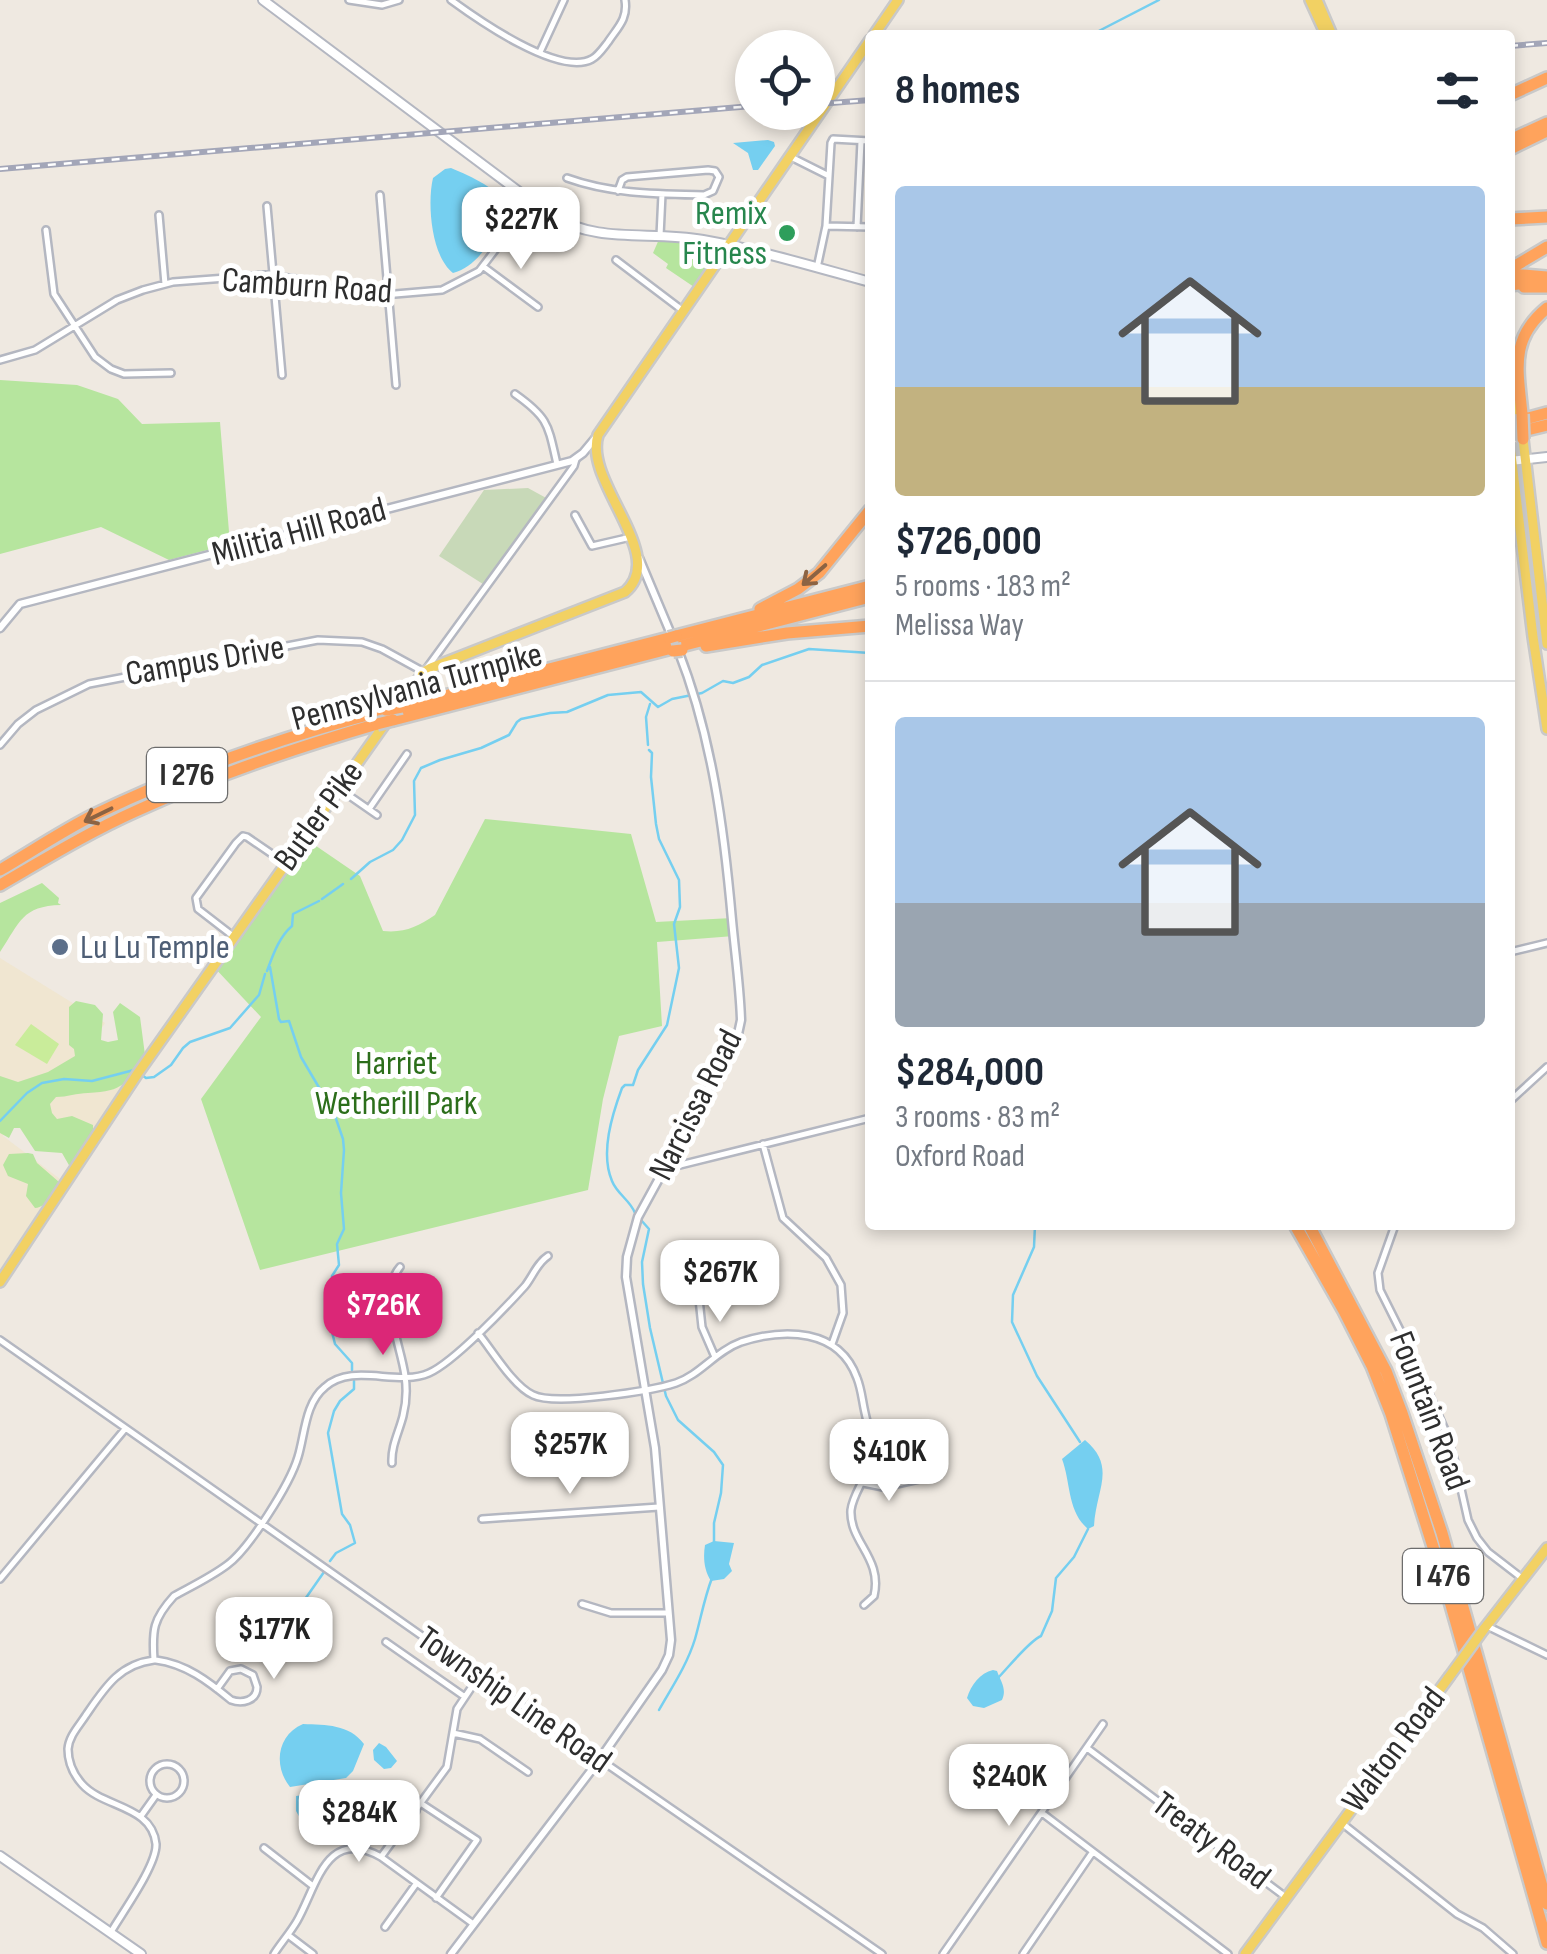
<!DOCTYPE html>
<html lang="en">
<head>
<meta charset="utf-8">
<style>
	:root { --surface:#fff; --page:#f2f2f3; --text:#1f2937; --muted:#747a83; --line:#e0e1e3; --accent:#db2777 }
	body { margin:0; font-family:"Sofia Sans Condensed",sans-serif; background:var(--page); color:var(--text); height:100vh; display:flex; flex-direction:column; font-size:38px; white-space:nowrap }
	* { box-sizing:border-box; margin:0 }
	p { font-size:32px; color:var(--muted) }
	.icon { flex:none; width:55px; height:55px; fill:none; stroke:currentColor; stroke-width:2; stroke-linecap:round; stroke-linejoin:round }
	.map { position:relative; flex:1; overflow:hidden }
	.details { position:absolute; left:865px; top:30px; width:650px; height:1200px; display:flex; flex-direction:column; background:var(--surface); border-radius:10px; box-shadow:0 5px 15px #0003 }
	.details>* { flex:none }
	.buttons { position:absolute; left:735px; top:30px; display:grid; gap:20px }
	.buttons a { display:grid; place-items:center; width:100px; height:100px; border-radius:50%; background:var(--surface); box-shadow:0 5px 15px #0003; font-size:50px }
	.price { position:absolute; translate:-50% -85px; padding:0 22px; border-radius:20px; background:#fff; color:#222; font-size:32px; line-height:65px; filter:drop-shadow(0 2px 5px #0008) }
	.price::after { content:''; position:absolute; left:50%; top:60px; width:30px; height:22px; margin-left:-15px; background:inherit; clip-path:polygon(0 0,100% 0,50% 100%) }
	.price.selected { background:var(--accent); color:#fff }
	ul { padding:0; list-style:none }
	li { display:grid; align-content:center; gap:20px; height:530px; padding:0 30px }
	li+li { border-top:2px solid var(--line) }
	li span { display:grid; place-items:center; height:310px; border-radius:10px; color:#555 }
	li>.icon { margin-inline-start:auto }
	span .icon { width:180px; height:180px; fill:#fffc; stroke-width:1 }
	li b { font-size:42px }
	h2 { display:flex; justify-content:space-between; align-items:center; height:120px; padding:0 30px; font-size:42px }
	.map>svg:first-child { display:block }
	.education { fill:#f0e6d1 }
	.green { fill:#b6e59e }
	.cemetery { fill:#c8d9b8 }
	.pitch { fill:#c9ec9a }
	.water { fill:#75cff0 }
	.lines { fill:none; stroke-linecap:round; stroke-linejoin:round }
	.stream { stroke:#75cff0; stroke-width:2.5 }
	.minor-casing { stroke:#b4b7c1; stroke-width:10 }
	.tertiary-casing { stroke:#b4b7c1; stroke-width:11 }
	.secondary-casing { stroke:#b4b7c1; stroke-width:12 }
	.primary-casing { stroke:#c9c9c9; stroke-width:14 }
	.motorway-casing { stroke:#c9c9c9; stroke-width:16 }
	.minor { stroke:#fff; stroke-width:5 }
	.tertiary { stroke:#fff; stroke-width:6 }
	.secondary { stroke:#fff; stroke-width:8 }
	.primary { stroke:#f2d163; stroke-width:9 }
	.motorway { stroke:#ffa35c; stroke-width:11 }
	.rail-casing { stroke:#a3a6b8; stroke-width:6 }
	.rail { stroke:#fff; stroke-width:2.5; stroke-dasharray:8; stroke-linecap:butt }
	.primary-bridge-casing { stroke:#c9c9c9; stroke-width:14; stroke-linecap:butt }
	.motorway-bridge-casing { stroke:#c9c9c9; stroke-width:16; stroke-linecap:butt }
	.primary-bridge { stroke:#f2d163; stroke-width:9 }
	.motorway-bridge { stroke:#ffa35c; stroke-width:11 }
	.oneway { stroke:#8c6343 }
	.leisure-dot { fill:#2e9e5b; stroke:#fff; stroke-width:4 }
	.service-dot { fill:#5c6f8a; stroke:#fff; stroke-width:4 }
	.labels { text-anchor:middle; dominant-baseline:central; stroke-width:10; stroke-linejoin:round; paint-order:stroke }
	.shield { fill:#fff; stroke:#6d6d6d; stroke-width:2.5 }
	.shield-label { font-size:32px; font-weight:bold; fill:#2e2e2e }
	.leisure-label { font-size:35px; fill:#27864d; stroke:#fff; text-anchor:end }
	.street-label { font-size:35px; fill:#2e2e2e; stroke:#fff }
	.service-label { font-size:35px; fill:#4e5e75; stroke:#fff; text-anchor:start }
	.park-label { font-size:35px; fill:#2c6e1b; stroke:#fff }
</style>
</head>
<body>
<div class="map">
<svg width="1547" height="1954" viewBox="0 0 1547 1954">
	<rect width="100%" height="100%" fill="#efe9e1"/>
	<path class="education" d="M0,958L105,1023L87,1051L131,1076L72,1160L11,1120L3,1136L60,1179L0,1269Z"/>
	<path class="green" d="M660,237L728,245L697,289L666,268L668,264L653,253Z
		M0,380L77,385L118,399L142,424L220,422L230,544L169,560L101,527L0,554Z
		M485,819L631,834L656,922L732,918L734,936L657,942L662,1026L619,1036L603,1099L588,1190L260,1270L201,1099L261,1017L212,965L303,837L360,876L383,931C405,933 417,927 435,915Z
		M42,883L59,898L58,903L61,905C22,906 20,922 0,952V903Z
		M76,1001L95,1005L103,1014L101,1040L108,1042L118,1040L113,1012L120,1003L140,1017L145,1055C125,1084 125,1091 88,1093C77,1093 67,1097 56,1097L50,1104L52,1113L57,1119L72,1116L93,1125V1133L70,1167L62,1153L35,1151L20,1128H14L9,1138L0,1133V1076L18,1082L48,1072L75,1056L74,1049L69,1045V1007Z
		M28,1153L33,1154L37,1163L59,1182C53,1192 48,1207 35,1208L26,1196L28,1184L8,1176L3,1165L9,1154Z"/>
	<path class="cemetery" d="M528,488L548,499L486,586L439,556L484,490Z"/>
	<path class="pitch" d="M31,1024L59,1044L47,1064L15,1045Z"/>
	<path class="water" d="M768,140L774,142L775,146L758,170H753L748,153L733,143Z
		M451,168C472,177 499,188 508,209C497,232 479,267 453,273C431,256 427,203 433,178L445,169Z
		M1085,1440C1117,1467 1096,1489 1094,1526L1088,1529C1067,1511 1071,1483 1062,1459Z
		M714,1541L734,1543L729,1564L732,1571L724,1579L711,1581C704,1570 703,1558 705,1545Z
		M993,1670L997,1671C1001,1682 1007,1689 1002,1700L984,1708L973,1706L967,1698C971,1685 980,1673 993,1670Z
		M303,1724C326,1725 349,1724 364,1744L353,1771L346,1778L290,1787C273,1766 277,1735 303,1724Z
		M379,1743L386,1747L397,1761L391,1768L384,1769L374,1760L373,1750Z
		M337,1790H343C349,1811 336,1806 322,1812C318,1814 313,1818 309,1820L300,1818L296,1811V1796Z"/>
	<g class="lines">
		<path class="stream" d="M1091,35L1159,0
			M648,745L646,717L650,704
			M351,879L370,862L393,850L402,840L415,815L414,781L421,768L440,760L481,748L509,735L517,722L521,719L550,713L567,712L608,695L641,692L658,707L672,699L702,693L723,681L733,683L749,677L762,665L809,649L870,653
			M322,899L343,884
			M270,967L279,1019L281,1022L289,1021L301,1057L334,1113L343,1139L344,1150L341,1193L344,1229L337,1244L339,1265L332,1276L329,1320L335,1344L352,1363V1370
			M267,971C273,955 279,937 292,926L293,914L319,901
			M142,1075L146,1078L154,1077L171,1065L183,1048L190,1042L230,1028L259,995L265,974
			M0,1121L27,1093L42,1083L64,1079L92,1081L134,1070
			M635,1213C630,1200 617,1194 612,1181C600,1153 612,1115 622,1088L625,1085H633L638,1070L667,1025L679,968L674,924L680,907L679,880L659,839L656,824L651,777L652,753L649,750
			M641,1220L649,1229L642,1262L643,1284L650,1328L666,1396L678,1420L714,1452L723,1465L721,1493L714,1523V1542
			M1035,1225L1034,1247L1013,1295L1012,1322L1037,1376L1080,1442
			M330,1561L336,1553L355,1543L350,1525L342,1514L328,1433L334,1411L340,1401L354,1389V1381
			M309,1632L298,1619L296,1612L324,1572
			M997,1679C1008,1668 1029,1641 1041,1636L1052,1611L1056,1578L1074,1557L1088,1529
			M659,1710C672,1687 687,1665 695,1639C701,1618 704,1599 712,1578"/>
		<defs>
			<path id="minor" d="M349,0L382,5L399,0
				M451,0C477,19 559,77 592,59C598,56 604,47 608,42C618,27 628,19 625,0
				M540,52L564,0
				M789,156L827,175
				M567,178C611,194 657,194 704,195L713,191L719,177L715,171L708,170L627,177L622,180L618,191
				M380,195L396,385
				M267,206L282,375
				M159,215L165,284
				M826,226L870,227
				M857,227L861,141
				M46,230L54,294L95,357L111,369L124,374L171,373
				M660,236L662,194
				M616,260L682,310
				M484,267L538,307
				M817,268L826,226L831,143L833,139L870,141
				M0,360L35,350L117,300L143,290L173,282L265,275L296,279L360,297L442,290L479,271L531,203
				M515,394C549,418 548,425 557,464
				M575,515L592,546L631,537
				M0,745L18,724L36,710L89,684L318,640L362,642L382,649L424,672L574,466L576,459
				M341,790L377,815
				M369,809L407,754
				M233,936L198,909L196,898L236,843L243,836L247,837L285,863
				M1510,952L1547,943
				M1510,1101L1547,1067
				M763,1144L783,1218L826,1258L841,1285L843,1313L832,1344
				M664,1169L870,1118
				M1395,1225L1378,1273L1380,1290L1409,1348L1445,1430L1455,1462L1468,1520L1477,1538L1488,1552L1523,1579
				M699,1299L702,1327L715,1357
				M478,1333C492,1350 513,1386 533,1395C555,1406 651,1391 676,1383C700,1375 716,1351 741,1342C784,1328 839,1328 857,1378C861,1388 862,1398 864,1408C867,1423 872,1438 871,1453C870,1475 853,1492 851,1510C849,1542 883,1558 874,1596L864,1605
				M0,1340L479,1676L882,1954
				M392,1463C391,1446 399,1432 403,1416C406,1404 407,1389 405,1376C401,1345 377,1294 400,1267
				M863,1483L883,1487L919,1479
				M482,1519L659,1507
				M0,1579L125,1429
				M582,1604L611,1613H668
				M1487,1626L1547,1655
				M386,1642L465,1697
				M156,1660C186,1664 208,1681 231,1700C242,1704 257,1701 257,1687L253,1675L241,1669L230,1671L217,1689
				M453,1733L480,1739L528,1772
				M1087,1748L1287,1898
				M150 1781a17 17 0 1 1 34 0a17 17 0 1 1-34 0Z
				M422,1804L477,1840L436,1898
				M1042,1813L1228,1954
				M141,1816L156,1795
				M1343,1824L1457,1914L1483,1928L1513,1954
				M264,1848L313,1886
				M364,1848C373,1827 387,1817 408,1809L416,1811
				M381,1857L447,1767L457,1709L479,1676
				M385,1927L416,1884
				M111,1932C122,1913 157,1865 156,1844C152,1805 103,1808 82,1784C74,1775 68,1762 68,1749C69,1736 79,1726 86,1715C104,1689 119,1664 154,1660C152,1630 153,1619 174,1596C192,1586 211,1577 227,1565C249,1549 290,1484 298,1457C305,1434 305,1403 325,1387C353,1362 397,1387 429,1373C454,1362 506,1307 525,1286C533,1276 537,1263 548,1256
				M288,1935L313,1954
				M274,1954C281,1943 290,1933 297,1921C317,1886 326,1826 381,1857L472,1923
				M943,1954L1103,1724
				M1023,1954L1092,1853"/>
			<path id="tertiary" d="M639,558L673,639
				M0,628L20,604L572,461L583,453L598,435
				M451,1954L600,1759L662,1670L669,1655L671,1640L655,1448L626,1277L627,1257L638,1217L738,1034L741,1020C740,987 735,953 732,920C724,829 712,736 678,650"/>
			<path id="secondary" d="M263,0L550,215C600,245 649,230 703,240C759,250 815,267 870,282
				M1510,461L1547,457
				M0,1856L141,1954"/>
			<path id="primary" d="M1310,0L1326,35
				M1317,0L1332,35
				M874,35L898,0
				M1510,400L1517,417
				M1523,439L1547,644
				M1510,446L1533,637L1547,729
				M396,708L424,672L431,668L625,592C669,555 583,482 598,435L870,40
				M0,1282L138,1073L387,721
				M1484,1629L1547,1548
				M1245,1954L1449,1677"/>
			<path id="motorway" d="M1510,95L1547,78
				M1510,140L1547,123
				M1510,149L1547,131
				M1510,219L1547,217
				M1510,269L1547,247
				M1510,274L1547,277
				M1510,285L1533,282
				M1524,287H1547
				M1522,414C1518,371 1509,339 1547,308
				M1510,423L1547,413
				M1510,434L1547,425
				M760,609L798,589L819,573L870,510
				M676,636L870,586
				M681,646L870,597
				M706,646L787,633L870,626
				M402,707L669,638
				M393,720L672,648
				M0,870C31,852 62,831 94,815C187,770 286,736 386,710
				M0,885C45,859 89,832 136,811C214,775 295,748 377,724
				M1295,1225L1344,1311L1372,1366L1391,1414L1447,1591L1547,1943
				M1309,1225L1386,1371L1402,1413L1442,1533L1547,1904"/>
		</defs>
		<use href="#minor" class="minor-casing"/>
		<use href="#tertiary" class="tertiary-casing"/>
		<use href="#secondary" class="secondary-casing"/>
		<use href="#primary" class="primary-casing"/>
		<use href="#motorway" class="motorway-casing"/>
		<use href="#minor" class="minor"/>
		<use href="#tertiary" class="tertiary"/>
		<use href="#secondary" class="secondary"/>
		<use href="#primary" class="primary"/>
		<use href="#motorway" class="motorway"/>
		<defs>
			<path id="rail" d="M1510,46L1547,43
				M818,104L870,100
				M0,169L752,106"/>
		</defs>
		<use href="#rail" class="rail-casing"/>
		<use href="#rail" class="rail"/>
		<defs>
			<path id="primary-bridge" d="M1449,1677L1484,1629"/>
			<path id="motorway-bridge" d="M1522,414L1523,439
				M669,638L676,636
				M673,651L682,650
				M386,710L402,707
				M377,724L393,720"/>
		</defs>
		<use href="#primary-bridge" class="primary-bridge-casing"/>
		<use href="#motorway-bridge" class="motorway-bridge-casing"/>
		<use href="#primary-bridge" class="primary-bridge"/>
		<use href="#motorway-bridge" class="motorway-bridge"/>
	</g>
	<defs><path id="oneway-shaft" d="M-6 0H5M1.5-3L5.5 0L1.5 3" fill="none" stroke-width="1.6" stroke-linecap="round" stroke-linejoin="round" transform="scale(2.5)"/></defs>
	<g class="oneway">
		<use href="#oneway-shaft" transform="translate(814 575) rotate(139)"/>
		<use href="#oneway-shaft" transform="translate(98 815) rotate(154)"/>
	</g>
	<circle class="leisure-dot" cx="787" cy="233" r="10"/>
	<circle class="service-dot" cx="60" cy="947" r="10"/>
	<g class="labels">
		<g class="shield">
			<rect x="147" y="748" width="80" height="54" rx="8"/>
			<rect x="1403" y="1549" width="80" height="54" rx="8"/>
		</g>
		<g class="shield-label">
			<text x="187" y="775">I 276</text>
			<text x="1443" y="1576">I 476</text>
		</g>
		<g class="leisure-label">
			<text x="767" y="213">Remix<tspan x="767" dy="40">Fitness</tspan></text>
		</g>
		<g class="street-label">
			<text transform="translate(307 286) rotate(4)">Camburn Road</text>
			<text transform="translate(299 532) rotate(-15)">Militia Hill Road</text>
			<text transform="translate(205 661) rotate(-10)">Campus Drive</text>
			<text transform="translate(417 687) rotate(-15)">Pennsylvania Turnpike</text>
			<text transform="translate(319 816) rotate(-54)">Butler Pike</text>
			<text transform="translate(696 1105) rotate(-63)">Narcissa Road</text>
			<text transform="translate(1429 1411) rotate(69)">Fountain Road</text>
			<text transform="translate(514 1700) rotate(35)">Township Line Road</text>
			<text transform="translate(1394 1750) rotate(-53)">Walton Road</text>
			<text transform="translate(1211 1841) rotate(37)">Treaty Road</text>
		</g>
		<g class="service-label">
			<text x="80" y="947">Lu Lu Temple</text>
		</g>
		<g class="park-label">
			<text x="396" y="1063">Harriet<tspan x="396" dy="40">Wetherill Park</tspan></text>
		</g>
	</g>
</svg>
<div class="buttons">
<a><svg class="icon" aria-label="locate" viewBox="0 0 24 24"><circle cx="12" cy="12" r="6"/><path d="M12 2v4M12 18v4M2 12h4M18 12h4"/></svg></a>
</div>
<b class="price" style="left:521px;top:272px">$227K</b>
<b class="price" style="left:720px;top:1325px">$267K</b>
<b class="price selected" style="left:383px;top:1358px">$726K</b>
<b class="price" style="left:570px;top:1497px">$257K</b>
<b class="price" style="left:889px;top:1504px">$410K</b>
<b class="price" style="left:274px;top:1682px">$177K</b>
<b class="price" style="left:1009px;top:1829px">$240K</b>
<b class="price" style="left:359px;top:1865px">$284K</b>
<section class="details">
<h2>8 homes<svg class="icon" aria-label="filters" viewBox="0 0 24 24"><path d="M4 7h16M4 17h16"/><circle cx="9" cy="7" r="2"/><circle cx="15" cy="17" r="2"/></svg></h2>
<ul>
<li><span style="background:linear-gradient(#a9c7e8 65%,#c2b280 0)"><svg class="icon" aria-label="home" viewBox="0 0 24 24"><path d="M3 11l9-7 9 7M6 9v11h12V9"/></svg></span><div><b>$726,000</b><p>5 rooms · 183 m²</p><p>Melissa Way</p></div></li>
<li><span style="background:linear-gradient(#a9c7e8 60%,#9aa5b1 0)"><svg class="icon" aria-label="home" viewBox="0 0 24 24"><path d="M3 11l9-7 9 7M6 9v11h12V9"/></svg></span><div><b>$284,000</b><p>3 rooms · 83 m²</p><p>Oxford Road</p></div></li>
</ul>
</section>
</div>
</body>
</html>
